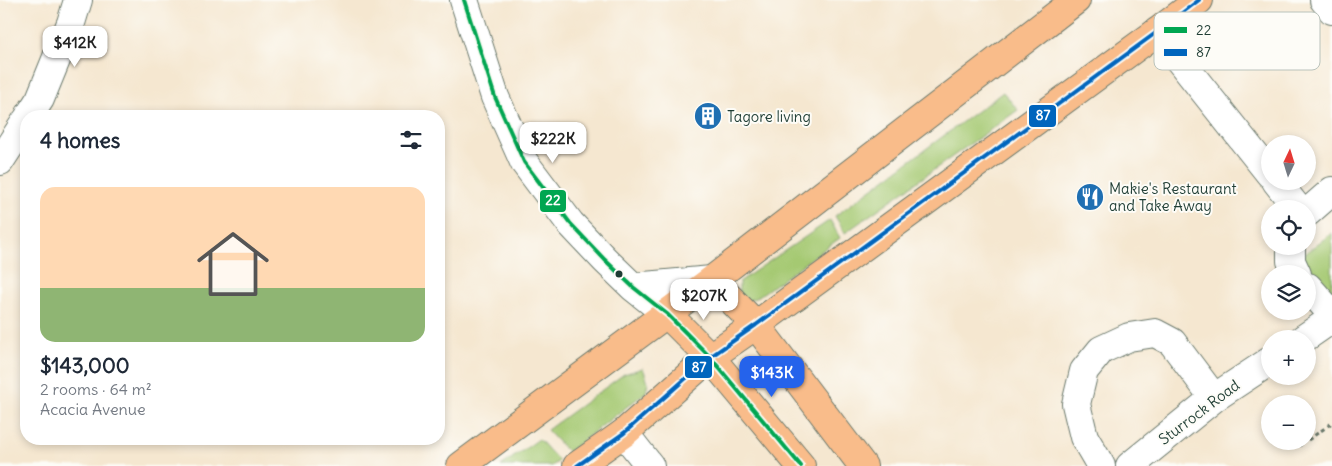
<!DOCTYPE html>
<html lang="en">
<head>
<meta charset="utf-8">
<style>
	:root { --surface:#fff; --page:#f6f6f7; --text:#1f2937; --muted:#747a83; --accent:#2563eb }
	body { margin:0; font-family:Delius,sans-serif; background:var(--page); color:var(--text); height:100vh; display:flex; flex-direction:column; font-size:19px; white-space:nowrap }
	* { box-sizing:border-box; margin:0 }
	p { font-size:16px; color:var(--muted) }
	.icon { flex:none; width:28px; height:28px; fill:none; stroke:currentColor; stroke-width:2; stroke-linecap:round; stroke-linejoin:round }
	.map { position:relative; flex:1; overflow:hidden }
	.drawer { position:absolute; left:20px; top:110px; width:425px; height:335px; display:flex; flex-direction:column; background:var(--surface); border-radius:20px; box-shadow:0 2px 8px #0003 }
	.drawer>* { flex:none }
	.needle { width:32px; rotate:4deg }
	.tools { position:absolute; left:1261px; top:135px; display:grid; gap:10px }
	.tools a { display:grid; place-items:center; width:55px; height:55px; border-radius:50%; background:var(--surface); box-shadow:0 2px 8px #0003; font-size:25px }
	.price { position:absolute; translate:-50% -42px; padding:0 11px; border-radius:10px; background:#fff; color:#222; font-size:16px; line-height:32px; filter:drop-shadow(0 1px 2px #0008) }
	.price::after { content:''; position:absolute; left:50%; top:30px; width:15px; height:11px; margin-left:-8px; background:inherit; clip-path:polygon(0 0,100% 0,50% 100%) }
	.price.on { background:var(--accent); color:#fff }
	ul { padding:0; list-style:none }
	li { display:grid; align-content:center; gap:10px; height:265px; padding:0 20px }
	li span { display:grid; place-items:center; height:155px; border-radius:15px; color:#555 }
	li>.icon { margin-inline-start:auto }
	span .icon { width:90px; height:90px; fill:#fffc; stroke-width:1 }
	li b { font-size:21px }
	h2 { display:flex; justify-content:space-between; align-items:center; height:60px; padding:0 20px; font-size:21px }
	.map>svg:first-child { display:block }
	.green { fill:#a5c972; stroke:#628353 }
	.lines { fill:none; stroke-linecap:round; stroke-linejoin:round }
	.minor-casing { stroke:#6a786b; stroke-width:30 }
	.major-casing { stroke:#6a786b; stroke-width:30 }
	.path { stroke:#6a786b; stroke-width:3; stroke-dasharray:4 4; stroke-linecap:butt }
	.minor { stroke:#fff; stroke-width:28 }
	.major { stroke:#f9bc8a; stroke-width:28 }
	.bus-1-casing { stroke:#fdfcf7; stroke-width:8 }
	.bus-2-casing { stroke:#fdfcf7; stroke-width:8 }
	.bus-1 { stroke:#00a651; stroke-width:4 }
	.bus-2 { stroke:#0065bd; stroke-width:4 }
	.bus-dot { fill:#1f3d34; stroke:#fdfcf7; stroke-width:2 }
	.labels { text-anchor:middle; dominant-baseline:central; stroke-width:4; stroke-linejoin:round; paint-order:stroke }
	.poi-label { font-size:15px; fill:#1f3d34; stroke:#fdfcf7; text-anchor:start }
	.street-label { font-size:15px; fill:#1f3d34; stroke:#fdfcf7 }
	.key { fill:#fdfcf7; stroke:#bac3bc; stroke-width:1 }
	.key-label { font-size:14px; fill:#1f3d34 }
	.line-badge { stroke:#fdfcf7; stroke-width:2 }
	.badge-label { font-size:14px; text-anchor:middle; font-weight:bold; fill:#fff }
</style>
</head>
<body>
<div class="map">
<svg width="1332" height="466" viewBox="0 0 1332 466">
	<rect width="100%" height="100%" fill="#fdfcf7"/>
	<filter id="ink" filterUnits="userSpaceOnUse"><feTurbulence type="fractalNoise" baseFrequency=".02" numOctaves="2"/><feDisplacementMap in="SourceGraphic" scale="10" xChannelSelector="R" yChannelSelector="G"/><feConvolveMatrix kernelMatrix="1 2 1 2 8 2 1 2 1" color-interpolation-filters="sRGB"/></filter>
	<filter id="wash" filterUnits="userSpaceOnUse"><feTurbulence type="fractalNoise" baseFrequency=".0096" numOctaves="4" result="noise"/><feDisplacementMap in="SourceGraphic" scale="20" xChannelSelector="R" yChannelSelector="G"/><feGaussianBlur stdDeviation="1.12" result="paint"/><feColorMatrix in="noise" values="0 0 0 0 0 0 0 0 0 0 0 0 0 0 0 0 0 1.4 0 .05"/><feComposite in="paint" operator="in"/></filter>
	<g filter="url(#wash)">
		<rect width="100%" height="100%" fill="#f5e7d0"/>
		<path class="green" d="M1003,92L1018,110L845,233L835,216Z
			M830,220L840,238L756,298L747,301L739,294V282Z
			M1332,233V292L1317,303L1298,270L1305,253Z
			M643,368L648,382L646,392L568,452L547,430L624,374Z
			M539,439L559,461L552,466H501Z"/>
	</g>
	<g filter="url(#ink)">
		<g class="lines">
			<defs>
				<path id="minor" d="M464,0L495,97L524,162L570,223L605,260L633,287L667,314
					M1324,0L1332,10
					M1157,32L1270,174
					M29,116L40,99L71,23L78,0
					M0,161L26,121
					M1276,181L1298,209
					M1308,212L1332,191
					M1291,246V261L1297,274
					M633,287L712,280
					M1308,287L1332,314
					M1303,339L1332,319
					M624,433L650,466
					M1101,466L1084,437L1076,404L1084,371L1101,350L1129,337L1155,333L1172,342L1214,398
					M1130,466L1214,398L1270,361"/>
				<path id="major" d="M712,280L756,325L863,466
					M667,314L710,357L801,466
					M461,466L712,280L1076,0
					M577,466L624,433L710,357L756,325L1157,32L1199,0"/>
			</defs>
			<use href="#minor" class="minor-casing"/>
			<use href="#major" class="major-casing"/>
			<path class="path" d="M1308,440L1332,423
				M1299,446L1305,441"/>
			<use href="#minor" class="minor"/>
			<use href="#major" class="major"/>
			<defs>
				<path id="bus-1" d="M464,0L495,97L524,162L570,223L605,260L633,287L667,314L710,357L801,466"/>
				<path id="bus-2" d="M577,466L624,433L710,357L756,325L1157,32L1199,0"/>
			</defs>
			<use href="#bus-1" class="bus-1-casing"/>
			<use href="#bus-2" class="bus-2-casing"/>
			<use href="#bus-1" class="bus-1"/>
			<use href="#bus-2" class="bus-2"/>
		</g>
	</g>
	<defs>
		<symbol id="building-disc" viewBox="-11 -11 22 22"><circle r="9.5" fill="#1f6fb2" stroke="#fdfcf7"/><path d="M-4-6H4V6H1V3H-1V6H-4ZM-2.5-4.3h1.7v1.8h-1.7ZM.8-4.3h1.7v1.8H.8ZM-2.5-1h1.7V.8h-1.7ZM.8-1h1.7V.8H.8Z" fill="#fff"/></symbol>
		<symbol id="restaurant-disc" viewBox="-11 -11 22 22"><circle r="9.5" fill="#1f6fb2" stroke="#fdfcf7"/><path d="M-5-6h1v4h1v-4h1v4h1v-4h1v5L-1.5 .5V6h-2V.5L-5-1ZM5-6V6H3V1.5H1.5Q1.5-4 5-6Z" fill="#fff"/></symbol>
	</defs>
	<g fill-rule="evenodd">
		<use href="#building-disc" x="692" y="100" width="32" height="32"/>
		<use href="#restaurant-disc" x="1074" y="181" width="32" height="32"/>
	</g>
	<circle class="bus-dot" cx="619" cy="274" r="4.5"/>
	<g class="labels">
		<g class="poi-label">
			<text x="727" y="116">Tagore living</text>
			<text x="1109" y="188">Makie's Restaurant<tspan x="1109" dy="17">and Take Away</tspan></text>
		</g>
		<g class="street-label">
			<text transform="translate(1199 412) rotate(-37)">Sturrock Road</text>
		</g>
	</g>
	<rect x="1154" y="12" width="166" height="58" rx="8" class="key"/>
	<rect x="1164" y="27" width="23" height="6" fill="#00a651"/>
	<rect x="1164" y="49" width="23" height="7" fill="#0065bd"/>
	<g class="key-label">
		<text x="1196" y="35">22</text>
		<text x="1196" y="57">87</text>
	</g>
	<g class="line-badge">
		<rect x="1028" y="104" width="29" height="24" rx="5" fill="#0065bd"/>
		<rect x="539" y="189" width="28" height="24" rx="5" fill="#00a651"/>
		<rect x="684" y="355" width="29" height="24" rx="5" fill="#0065bd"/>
	</g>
	<g class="badge-label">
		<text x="1043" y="120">87</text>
		<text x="553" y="205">22</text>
		<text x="699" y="372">87</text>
	</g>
</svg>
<div class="tools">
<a><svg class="needle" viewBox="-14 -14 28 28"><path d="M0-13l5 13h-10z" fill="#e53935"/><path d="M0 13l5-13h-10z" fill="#747a83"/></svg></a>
<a><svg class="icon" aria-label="locate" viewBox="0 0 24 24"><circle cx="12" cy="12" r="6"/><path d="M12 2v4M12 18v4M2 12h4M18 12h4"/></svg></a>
<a><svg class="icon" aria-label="layers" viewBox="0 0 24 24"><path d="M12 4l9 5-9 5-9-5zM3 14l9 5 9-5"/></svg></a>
<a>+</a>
<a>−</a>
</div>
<b class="price" style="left:75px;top:68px">$412K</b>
<b class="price" style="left:553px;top:164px">$222K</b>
<b class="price" style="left:704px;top:321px">$207K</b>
<b class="price on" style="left:772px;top:398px">$143K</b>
<section class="drawer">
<h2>4 homes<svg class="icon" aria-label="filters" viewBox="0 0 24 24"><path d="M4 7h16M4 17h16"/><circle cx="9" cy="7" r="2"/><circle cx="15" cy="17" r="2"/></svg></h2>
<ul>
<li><span style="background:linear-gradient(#ffd9b3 65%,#8fb573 0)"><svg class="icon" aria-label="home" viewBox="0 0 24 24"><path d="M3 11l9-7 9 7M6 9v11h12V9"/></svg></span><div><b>$143,000</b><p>2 rooms · 64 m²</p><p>Acacia Avenue</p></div></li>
</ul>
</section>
</div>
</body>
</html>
